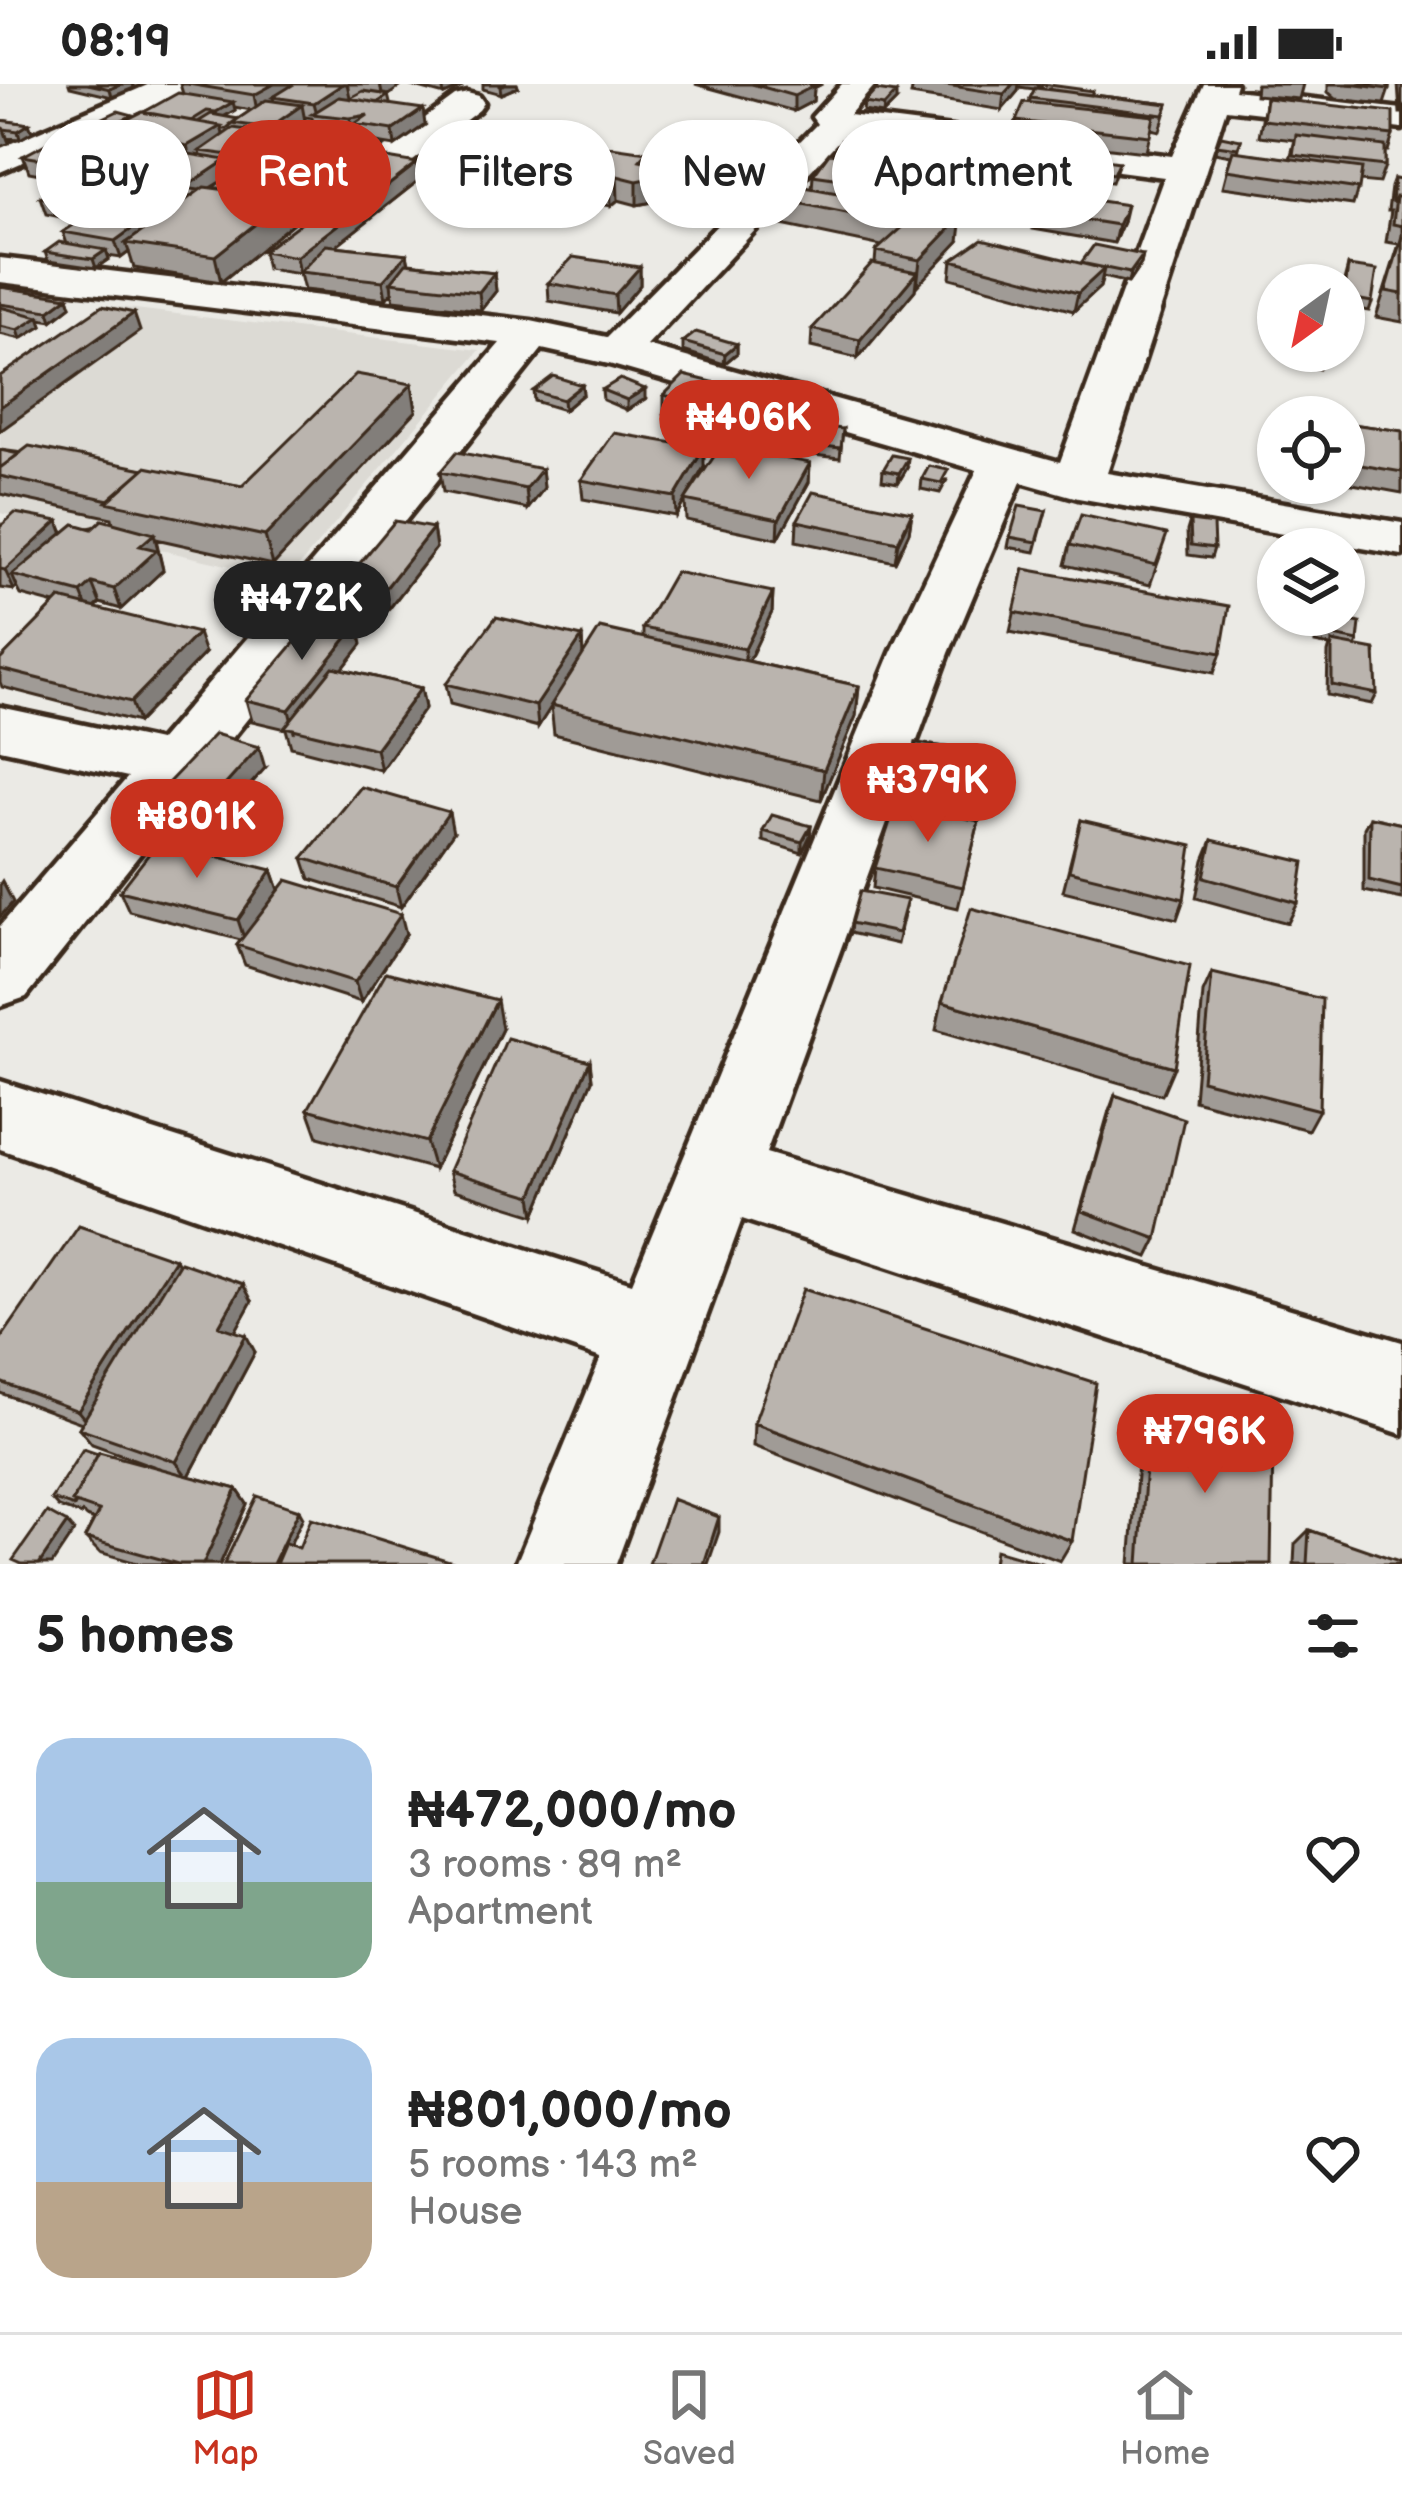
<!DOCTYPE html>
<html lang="en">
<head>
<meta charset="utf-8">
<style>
	:root { --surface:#fff; --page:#f6f6f6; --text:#222; --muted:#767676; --line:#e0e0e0; --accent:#c8321e }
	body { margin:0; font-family:"Balsamiq Sans",sans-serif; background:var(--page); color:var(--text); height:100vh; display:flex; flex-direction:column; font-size:45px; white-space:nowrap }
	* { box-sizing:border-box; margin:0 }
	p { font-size:39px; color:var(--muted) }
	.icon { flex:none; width:66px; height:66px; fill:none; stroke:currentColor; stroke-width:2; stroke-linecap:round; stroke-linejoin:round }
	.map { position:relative; height:1480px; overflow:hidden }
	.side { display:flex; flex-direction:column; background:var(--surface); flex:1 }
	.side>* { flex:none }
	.banner { position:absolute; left:36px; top:36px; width:1332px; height:108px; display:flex; gap:24px }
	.needle { width:78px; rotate:213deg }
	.fabs { position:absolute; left:1257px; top:180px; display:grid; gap:24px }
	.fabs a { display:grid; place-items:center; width:108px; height:108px; border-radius:50%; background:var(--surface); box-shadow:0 3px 9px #0004; font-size:60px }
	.price { position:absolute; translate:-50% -102px; padding:0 27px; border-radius:42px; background:var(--accent); color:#fff; font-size:39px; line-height:78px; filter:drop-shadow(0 3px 6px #0008) }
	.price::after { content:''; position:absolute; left:50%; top:72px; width:36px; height:27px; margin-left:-18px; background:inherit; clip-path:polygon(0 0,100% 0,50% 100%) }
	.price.active { background:#222; color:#fff }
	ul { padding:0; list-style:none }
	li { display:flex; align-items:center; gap:36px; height:300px; padding:0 36px }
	li span { display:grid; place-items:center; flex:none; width:336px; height:240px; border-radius:36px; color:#555 }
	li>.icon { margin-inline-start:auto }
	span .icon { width:144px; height:144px; fill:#fffc; stroke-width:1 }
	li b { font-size:51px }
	h2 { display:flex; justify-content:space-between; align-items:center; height:144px; padding:0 36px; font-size:51px }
	.tag { padding:0 42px; border-radius:54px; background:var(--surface); box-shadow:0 3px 9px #0004; font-size:42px; line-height:108px }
	.tag.active { background:var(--accent); color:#fff }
	.status { display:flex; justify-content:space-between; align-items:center; height:84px; padding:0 60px; background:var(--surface); direction:ltr }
	.status svg { height:33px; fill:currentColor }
	.dock { display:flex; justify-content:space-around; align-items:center; height:168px; border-top:3px solid var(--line); background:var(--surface); font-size:33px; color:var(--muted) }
	.dock a { display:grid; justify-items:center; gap:6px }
	.dock .active { color:var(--accent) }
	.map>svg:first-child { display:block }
	.built { fill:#dcdad4 }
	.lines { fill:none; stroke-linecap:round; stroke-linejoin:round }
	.minor-casing { stroke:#3b2a1e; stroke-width:9 }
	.minor { fill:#f6f6f2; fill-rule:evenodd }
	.wall { fill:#a09b96; stroke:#3b2a1e; stroke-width:3; fill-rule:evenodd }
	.shaded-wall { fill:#827e7a; stroke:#3b2a1e; stroke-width:3 }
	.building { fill:#bab4ae; stroke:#3b2a1e; stroke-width:3 }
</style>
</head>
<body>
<div class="status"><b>08:19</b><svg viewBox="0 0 49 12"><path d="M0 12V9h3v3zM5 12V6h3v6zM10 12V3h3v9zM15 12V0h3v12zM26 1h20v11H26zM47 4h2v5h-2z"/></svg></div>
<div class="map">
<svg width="1402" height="1480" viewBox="0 0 1402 1480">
	<rect width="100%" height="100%" fill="#ebeae5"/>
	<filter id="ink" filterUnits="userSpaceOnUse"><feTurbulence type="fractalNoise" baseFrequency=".00833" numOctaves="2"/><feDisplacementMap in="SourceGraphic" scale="24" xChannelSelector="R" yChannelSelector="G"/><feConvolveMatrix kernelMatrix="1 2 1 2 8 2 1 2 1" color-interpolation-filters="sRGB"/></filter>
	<g filter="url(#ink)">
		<path class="built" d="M110,222L480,266L288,495L0,429V305Z"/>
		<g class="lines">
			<defs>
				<path id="minor" d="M150,0H194L189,7L0,88V64Z
					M842,0H876L849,31L1172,72L1204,0H1236L1234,6L1402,25V45L1226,25L1107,389L1402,439V471L1078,414L1021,398L949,569L766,1069L1402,1258V1350L742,1135L616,1480H516L601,1274L0,1065V997L632,1199L891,569L977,386L609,280L542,265L26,913L0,922V842L128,693L0,665V623L159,657L500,259L0,198V174L531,237L607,253L817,40L812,33ZM844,51L1164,93L1060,378L647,262Z
					M467,9L479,12L484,19L479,26L334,138H306L301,130L306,122L455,12Z"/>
			</defs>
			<use href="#minor" class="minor-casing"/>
			<use href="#minor" class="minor"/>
		</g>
		<path class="wall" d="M69,0H133L134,4L112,13L70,3Z
			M180,0H399L400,3L388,11L390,19L389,20L425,41L395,62L358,56L357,49L315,46L312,34L305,33V37L290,48L318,53L319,61L308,68L279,63L280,66L260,81L301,103L365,77L367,85L297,135L292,134L293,139L221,198L134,184L129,168L121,174L108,172L109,175L96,184L48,177L45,168L67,160L63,148L80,137L46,130L40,113L71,96L29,88L23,72L110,58L106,47L100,45L97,37L134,32L144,28L183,10ZM234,23L252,26L238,35L224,33L235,26ZM135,67L180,76L148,96L149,99L120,111L104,98L138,79Z
			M404,0H461L462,3L444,11Z
			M483,0H517L518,3L501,10L483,5Z
			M695,0H822L814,4L813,17L794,27Z
			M913,0H1039L1037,4L1168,20L1160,47L1151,45L1146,68L1014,53L1016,37L1029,18L1035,5L1018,3V7L1002,26L911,11Z
			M1256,0H1303L1299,15L1255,11Z
			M1328,0H1389V5L1384,20L1336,15L1328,8Z
			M1398,0H1402V29H1400Z
			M1266,14L1393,51L1388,67H1385V82L1379,99L1360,97L1353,121L1223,103L1231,72L1215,69L1217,61L1241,56L1238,68L1290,75L1295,56L1259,52Z
			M896,17L883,30L863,27L864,19Z
			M0,36L29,40L32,48L20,55L7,54L9,59Z
			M982,58L981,66L951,123L898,116L899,99L963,62Z
			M903,59L902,67L897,77L858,73L885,76L884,93L869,115L959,157L916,201L915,206L858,274L811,263L812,245L875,179L876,167L882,162L777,140L778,115L812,105L813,91L846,71L847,63Z
			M647,68V77L663,116L637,121L618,116L611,122L557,113L553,118L468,101L465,77Z
			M1119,78L1112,98L1072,93L1074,84Z
			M417,79L419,96L335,162L407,170L409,179L494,189L496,207L481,226L394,216L392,208L386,215L304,206L300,190L267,185L263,167Z
			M1394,95L1402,96V238L1376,233L1399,160L1386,158L1391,127H1388L1391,103Z
			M1036,106L1034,123L1023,140L955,130L957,113Z
			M1036,128L1123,138L1114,159L1033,145Z
			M1143,171L1141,180L1128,199L1103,193L1100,203L1074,227L950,194L952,176L1081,180Z
			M1348,182L1372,218L1369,227L1344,223L1343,201Z
			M640,183V201L616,229L549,217L548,199Z
			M0,203L68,213L71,222L52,237L40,235L42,242L21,255L0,250Z
			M683,258L737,260V269L724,280L683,267Z
			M1299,267L1326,269L1319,285L1294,279Z
			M412,300L416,327L273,481L156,455L163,486L121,525L100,519L95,524L205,569L138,638L2,603L0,598V576L55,520L21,511L17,503L14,506L0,504V443L58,437L63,449L113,439L112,434L0,410V366L144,385L242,402Z
			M582,301L583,310L564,326L534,317L533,307Z
			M602,306L645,315L627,326L603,316Z
			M664,311L756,328L737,350L664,330Z
			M787,339L786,349L775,360L757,355V345Z
			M1352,340L1402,347V409L1347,399L1345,359Z
			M843,345L840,374L813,371L814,361Z
			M810,379L809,398L778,455L686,436L685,416Z
			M704,383L676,432L583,415L581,396Z
			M907,384L898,399L882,396L883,386Z
			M542,385L544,404L528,425L443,408L440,388Z
			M922,395L947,396L940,409L921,405Z
			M1046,427L1035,468L1008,463L1010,453Z
			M912,428L909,448L895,478L796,457L797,437Z
			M1190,437L1214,464L1211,474L1188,471L1187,447Z
			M433,444L436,464L389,525L350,517L345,497Z
			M1070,461L1161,470L1150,501L1065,481Z
			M1024,485L1221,569L1214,589L1010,548Z
			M773,508L772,528L748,577L859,602L856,632L821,716L554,650L551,622L538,643L450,620L446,600L582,553L583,571L643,554V544Z
			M1321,531L1358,557L1356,563L1377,610L1372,620L1327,611L1328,569L1330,562L1315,559L1317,542Z
			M362,560L342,585L421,604L425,624L381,686L291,663L286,645L252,637L246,616Z
			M916,659L953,664L945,723L907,718Z
			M265,684L200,758L153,744L145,723Z
			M1370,733L1402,740V815L1364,807V744Z
			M1081,736L1184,815L1177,835L1063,807Z
			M979,737L958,824L873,804L875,784Z
			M811,742L810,752L802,769L763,757V747Z
			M453,749L401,823L310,795L303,774Z
			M1212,756L1298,819L1288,839L1196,814L1204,776Z
			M272,786L279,806L406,850L361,918L245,881L237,861L241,856L129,827L120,807Z
			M905,826L897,860L850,849L851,839Z
			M1212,889L1319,1026L1308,1046L1194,1016L1203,909Z
			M942,918L1174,983L1162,1011L936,946Z
			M502,945L434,1085L318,1053L308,1025Z
			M590,977L592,996L535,1131L454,1106L449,1087Z
			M1115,1011L1157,1155L1148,1173L1075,1145L1108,1030Z
			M178,1181L252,1217L235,1247L255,1268L189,1392L237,1405L247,1420L220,1480H140L99,1468L85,1454L94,1436L86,1433L82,1429L81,1431L58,1423L51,1415L98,1370L161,1385L92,1360L79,1344L82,1339L0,1309V1256Z
			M1150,1325L1271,1480H1130L1141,1341Z
			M754,1339L1072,1457L1060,1477L753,1362Z
			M1309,1446L1402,1480H1294L1295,1460Z"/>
		<path class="shaded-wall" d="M122,0H133L134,4L112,13L110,5Z
			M274,0H299L273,13L274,18L257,27L254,11Z
			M343,0H347L350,13L323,31L317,30L314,19Z
			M380,0H399L400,3L383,15Z
			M442,0H461L462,3L444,11Z
			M505,0H517L518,3L501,10L500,2Z
			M805,0H822L814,4L813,17L794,27V12Z
			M1013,0H1019L1018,7L1002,26L1004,10Z
			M896,9V17L883,30L884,22Z
			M233,18L235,26L218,36L216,28Z
			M302,21L305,37L280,55L278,54L280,66L249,89L245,73L271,54L269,44Z
			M423,25L425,41L395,62L393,46Z
			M368,31L355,40L357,49L353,50L350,34Z
			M29,40L32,48L20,55L18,47Z
			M221,42L225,59L200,67L201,72L191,78L187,62Z
			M3,43L9,59L0,63V44Z
			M318,53L319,61L308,68L307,59Z
			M133,62L138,79L99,101L94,84Z
			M976,64L973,80L951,123L953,106Z
			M647,68L648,92H662L663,116L637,121V97L640,76Z
			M226,76L230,92L190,116L187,102Z
			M885,76L884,93L868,116L869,99Z
			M365,77L367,85L297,135L295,126Z
			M417,79L419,96L299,191L296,173Z
			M298,87L301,104L269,128L265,111Z
			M555,89L557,113L553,118L551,94Z
			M617,92L618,116L611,122L610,98Z
			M117,101L122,118L111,117L112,123L87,138L81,121Z
			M1036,106L1034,123L1023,140L1026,123Z
			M142,112L146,129L135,137L130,120Z
			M288,114L293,139L221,198L215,172Z
			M1127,121L1123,138L1114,159L1118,141Z
			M155,128L160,145L126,159L129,168L121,174L115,157Z
			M962,132L959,157L917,202L920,176Z
			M106,166L109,175L96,184L93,175Z
			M407,170L410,188L391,198L392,208L386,215L383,197Z
			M1143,171L1141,180L1128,199L1130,189Z
			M640,183V201L616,229L615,211Z
			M1104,185L1100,203L1074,227L1078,209Z
			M917,188L915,206L858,274L860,256Z
			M494,189L496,207L481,226L479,208Z
			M68,213L71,222L52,237L49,227Z
			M134,229L140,247L0,347V323Z
			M39,233L42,242L21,255L18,246Z
			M737,260V269L724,280L725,270Z
			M412,300L416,327L273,481L265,452Z
			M582,301L583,310L564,326L563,316Z
			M645,305V315L627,326V316Z
			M757,309L756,328L737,350L738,330Z
			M787,339L786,349L775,360L776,351Z
			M704,364V383L676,432L675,413Z
			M908,374L907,384L898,399L899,389Z
			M810,379L809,398L778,455L779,435Z
			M542,385L544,404L528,425L526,405Z
			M912,428L909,448L895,478L898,458Z
			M58,437L65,456L12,491L17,503L14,506L5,486Z
			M433,444L436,464L389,525L385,505Z
			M154,450L163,486L121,525L114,505L140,462Z
			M92,499L100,519L89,529L81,509Z
			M773,508L772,528L745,585V565Z
			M358,540L362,560L294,647L289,626Z
			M198,549L205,569L138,638L131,618Z
			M582,553L583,573L538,643L536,622Z
			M859,602L856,632L821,716L824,686Z
			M421,604L425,624L381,686L376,665Z
			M259,663L265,684L200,758L192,738Z
			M449,728L453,749L401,823L396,803Z
			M811,742L810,752L802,769V758Z
			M272,786L279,806L245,857L238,836Z
			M2,797L13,818L0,833V800Z
			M401,830L406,850L361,918L355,898Z
			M497,916L502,945L434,1085L426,1058Z
			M590,977L592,996L535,1131L532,1112Z
			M175,1175L185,1193L91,1343L78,1327Z
			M243,1200L252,1217L229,1259L219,1242Z
			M246,1251L255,1268L188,1394L176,1378Z
			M237,1405L247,1420L220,1480H203Z
			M299,1426L303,1433L281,1480H273Z
			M719,1433V1448L708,1480H704Z
			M67,1439L74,1447L52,1480H39Z"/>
		<path class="building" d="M88,0H122L110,5Z
			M188,0H274L254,11Z
			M294,0H343L314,19L273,13Z
			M752,0H808L814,2L794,12Z
			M939,0H1013L1004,10Z
			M1042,0L1093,7L1091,11L1039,4Z
			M1348,0H1389V5Z
			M1035,4L1168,20L1164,31L1030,14Z
			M876,6L896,9L884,22L864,19Z
			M363,7L389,11L377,19L350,14Z
			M178,9L233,18L216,28L207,27L191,37L144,28Z
			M339,13L423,25L393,46L355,40L368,31L350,34L312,30Z
			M1266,14L1393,28V51L1263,36Z
			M266,16L302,21L269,44L232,39Z
			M1024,18L1154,32L1150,52L1016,37Z
			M118,27L133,31L113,40L97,37Z
			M142,28L221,42L187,62L106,46Z
			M211,30L238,35L226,45H222L221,42L198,38Z
			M0,36L29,40L18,47L4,45L0,42Z
			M233,44L277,50L245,73L200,67Z
			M287,48L318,53L307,59L276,54Z
			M64,50L133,62L94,84L23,72Z
			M528,51L647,68L640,76L659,80L662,92L637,97L617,92L610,98L555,89L551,94L465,77L500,53Z
			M1296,51L1385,62V82L1293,71Z
			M1221,52L1241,56L1238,64L1217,61Z
			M852,53L903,59L898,69L847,63Z
			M967,56L982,58L976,69V64L963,62Z
			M925,57L976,64L953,106L899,99Z
			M1233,67L1362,84L1359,105L1227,86Z
			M829,69L885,76L869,99L813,91Z
			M189,70L226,76L187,102L148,96Z
			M1079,72L1119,78L1114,90L1074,84Z
			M345,74L365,77L295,126L290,125L288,114H286Z
			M387,74L417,79L296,173L263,167Z
			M246,80L298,87L265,111L213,103Z
			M77,93L117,101L81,121L40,113Z
			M1394,95L1402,96V113H1396L1394,119L1392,118Z
			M967,96L1036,106L1026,123L957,113Z
			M139,98L199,106L175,124L156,121L164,115L142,112L130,120L111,117Z
			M794,101L962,132L920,176L876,167L905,141L778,115Z
			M204,103L288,114L215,172L126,159Z
			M1047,109L1127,121L1118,141L1036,128Z
			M1396,113H1402V142L1393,140Z
			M105,120L155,128L115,157L63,148Z
			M1402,152V210L1386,207Z
			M982,155L1104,185L1078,209L952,176Z
			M59,158L106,166L93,175L45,168Z
			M326,161L407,170L383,197L300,188Z
			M1094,161L1143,171L1130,189L1081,179Z
			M573,173L640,183L615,211L548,199Z
			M406,179L494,189L479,208L391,198Z
			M872,179L917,188L860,256L812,245Z
			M1348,182L1377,186L1372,218L1344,213Z
			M0,203L68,213L49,227L0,220Z
			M102,222L134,229L0,323V292Z
			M0,223L39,233L18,246L0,242Z
			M696,248L737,260L725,270L683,258Z
			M1299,267H1317L1326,269L1323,275L1297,269Z
			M356,290L412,300L265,452L106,418L146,383L242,402Z
			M684,291L757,309L738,330L664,311Z
			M553,292L582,301L563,316L533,307Z
			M620,295L645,305L627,316L602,306Z
			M769,334L787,339L776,351L757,345Z
			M1352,340L1402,347V388L1355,380Z
			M817,342L843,345L841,364L814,361Z
			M614,349L704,364L675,413L581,396Z
			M29,362L144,385L109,416L0,392V384Z
			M721,362L810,379L779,435L685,416Z
			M0,366L19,370L0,384Z
			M457,368L542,385L526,405L440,388Z
			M892,371L908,374L899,389L883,386Z
			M929,382L948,386L941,399L922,395Z
			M813,408L912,428L898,458L797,437Z
			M1019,422L1046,427L1037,458L1010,453Z
			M15,429L58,437L5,486L0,485V443Z
			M1081,431L1167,450L1156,481L1070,461Z
			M102,436L154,450L140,462L157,466L114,505L92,499L81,509L12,491L74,440L92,445Z
			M395,437L433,444L385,505L345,497Z
			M1190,437L1213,440L1214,464L1191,461Z
			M1024,485L1229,522L1221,569L1014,528Z
			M675,488L773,508L745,565L643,544Z
			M60,515L198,549L131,618L0,585V576Z
			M318,531L358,540L289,626L246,616Z
			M1321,531L1360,539L1358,557L1319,549Z
			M496,533L582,553L536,622L446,600Z
			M600,544L859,602L824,686L551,621Z
			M1332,558L1375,566L1377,610L1332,601Z
			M333,583L421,604L376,665L285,643Z
			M215,650L259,663L192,738L145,723Z
			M916,659L953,664L947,713L909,707Z
			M361,703L449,728L396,803L303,774Z
			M896,719L979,737L963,803L875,784Z
			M772,731L811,742L802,758L763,747Z
			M1370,733L1402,740V804L1369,796Z
			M1081,736L1192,762L1184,815L1069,787Z
			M1212,756L1304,778L1298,819L1204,793Z
			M158,758L272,786L238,836L120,807Z
			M287,796L401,830L355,898L237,861Z
			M860,807L907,816L898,849L851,839Z
			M971,824L1190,882L1174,983L942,918Z
			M386,888L497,916L426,1058L308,1025Z
			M1212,889L1322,915L1319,1026L1202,996Z
			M507,954L590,977L532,1112L449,1087Z
			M1115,1011L1184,1035L1157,1155L1082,1127Z
			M79,1142L175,1175L78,1327L0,1298V1256Z
			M180,1178L243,1200L219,1242L246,1251L176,1378L79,1344Z
			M803,1205L1096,1299L1072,1457L754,1339Z
			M1150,1325L1273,1360L1271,1480H1139Z
			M83,1365L98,1370L72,1418L75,1421L74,1423L51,1415Z
			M99,1368L237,1405L203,1480H178L85,1454L99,1427L72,1418Z
			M257,1412L299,1426L273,1480H224Z
			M672,1415L719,1433L704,1480H649Z
			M47,1428L67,1439L39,1480H22L13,1476Z
			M311,1434L459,1480H276L285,1459L299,1464Z
			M1309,1446L1402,1478V1480H1307Z
			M995,1466L1044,1480H993Z"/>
	</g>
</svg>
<div class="fabs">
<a><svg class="needle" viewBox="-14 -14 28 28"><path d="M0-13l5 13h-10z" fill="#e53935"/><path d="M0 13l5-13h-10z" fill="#767676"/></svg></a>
<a><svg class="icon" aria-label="locate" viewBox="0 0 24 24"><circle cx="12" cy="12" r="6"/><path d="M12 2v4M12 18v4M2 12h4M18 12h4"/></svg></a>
<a><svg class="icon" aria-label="layers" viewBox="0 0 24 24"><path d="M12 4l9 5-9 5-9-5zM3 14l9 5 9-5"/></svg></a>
</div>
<b class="price" style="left:749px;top:398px">₦406K</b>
<b class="price active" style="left:302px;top:579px">₦472K</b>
<b class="price" style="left:928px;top:761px">₦379K</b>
<b class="price" style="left:197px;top:797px">₦801K</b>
<b class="price" style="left:1205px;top:1412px">₦796K</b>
<div class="banner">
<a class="tag">Buy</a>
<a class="tag active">Rent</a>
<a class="tag">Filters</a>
<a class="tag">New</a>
<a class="tag">Apartment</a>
</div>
</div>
<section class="side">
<h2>5 homes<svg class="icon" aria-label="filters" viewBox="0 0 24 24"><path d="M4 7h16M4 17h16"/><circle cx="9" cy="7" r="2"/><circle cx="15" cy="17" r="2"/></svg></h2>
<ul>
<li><span style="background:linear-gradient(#a9c7e8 60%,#7fa58c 0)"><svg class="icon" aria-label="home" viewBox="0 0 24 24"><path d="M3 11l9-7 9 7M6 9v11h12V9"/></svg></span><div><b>₦472,000/mo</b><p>3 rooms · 89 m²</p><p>Apartment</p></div><svg class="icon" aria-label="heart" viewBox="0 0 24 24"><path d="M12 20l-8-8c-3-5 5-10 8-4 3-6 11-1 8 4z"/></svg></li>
<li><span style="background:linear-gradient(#a9c7e8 60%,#b9a48a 0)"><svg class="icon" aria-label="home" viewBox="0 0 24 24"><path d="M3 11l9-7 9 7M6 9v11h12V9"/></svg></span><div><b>₦801,000/mo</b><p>5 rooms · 143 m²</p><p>House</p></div><svg class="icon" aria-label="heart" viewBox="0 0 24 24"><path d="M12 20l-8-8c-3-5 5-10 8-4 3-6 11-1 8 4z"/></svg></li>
</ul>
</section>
<nav class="dock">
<a class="active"><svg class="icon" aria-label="map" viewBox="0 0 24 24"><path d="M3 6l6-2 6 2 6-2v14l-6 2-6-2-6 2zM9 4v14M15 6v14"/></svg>Map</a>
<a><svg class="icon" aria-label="saved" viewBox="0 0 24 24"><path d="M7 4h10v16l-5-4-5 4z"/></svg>Saved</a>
<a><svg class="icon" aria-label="home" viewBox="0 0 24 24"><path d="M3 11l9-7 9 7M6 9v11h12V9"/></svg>Home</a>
</nav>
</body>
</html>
